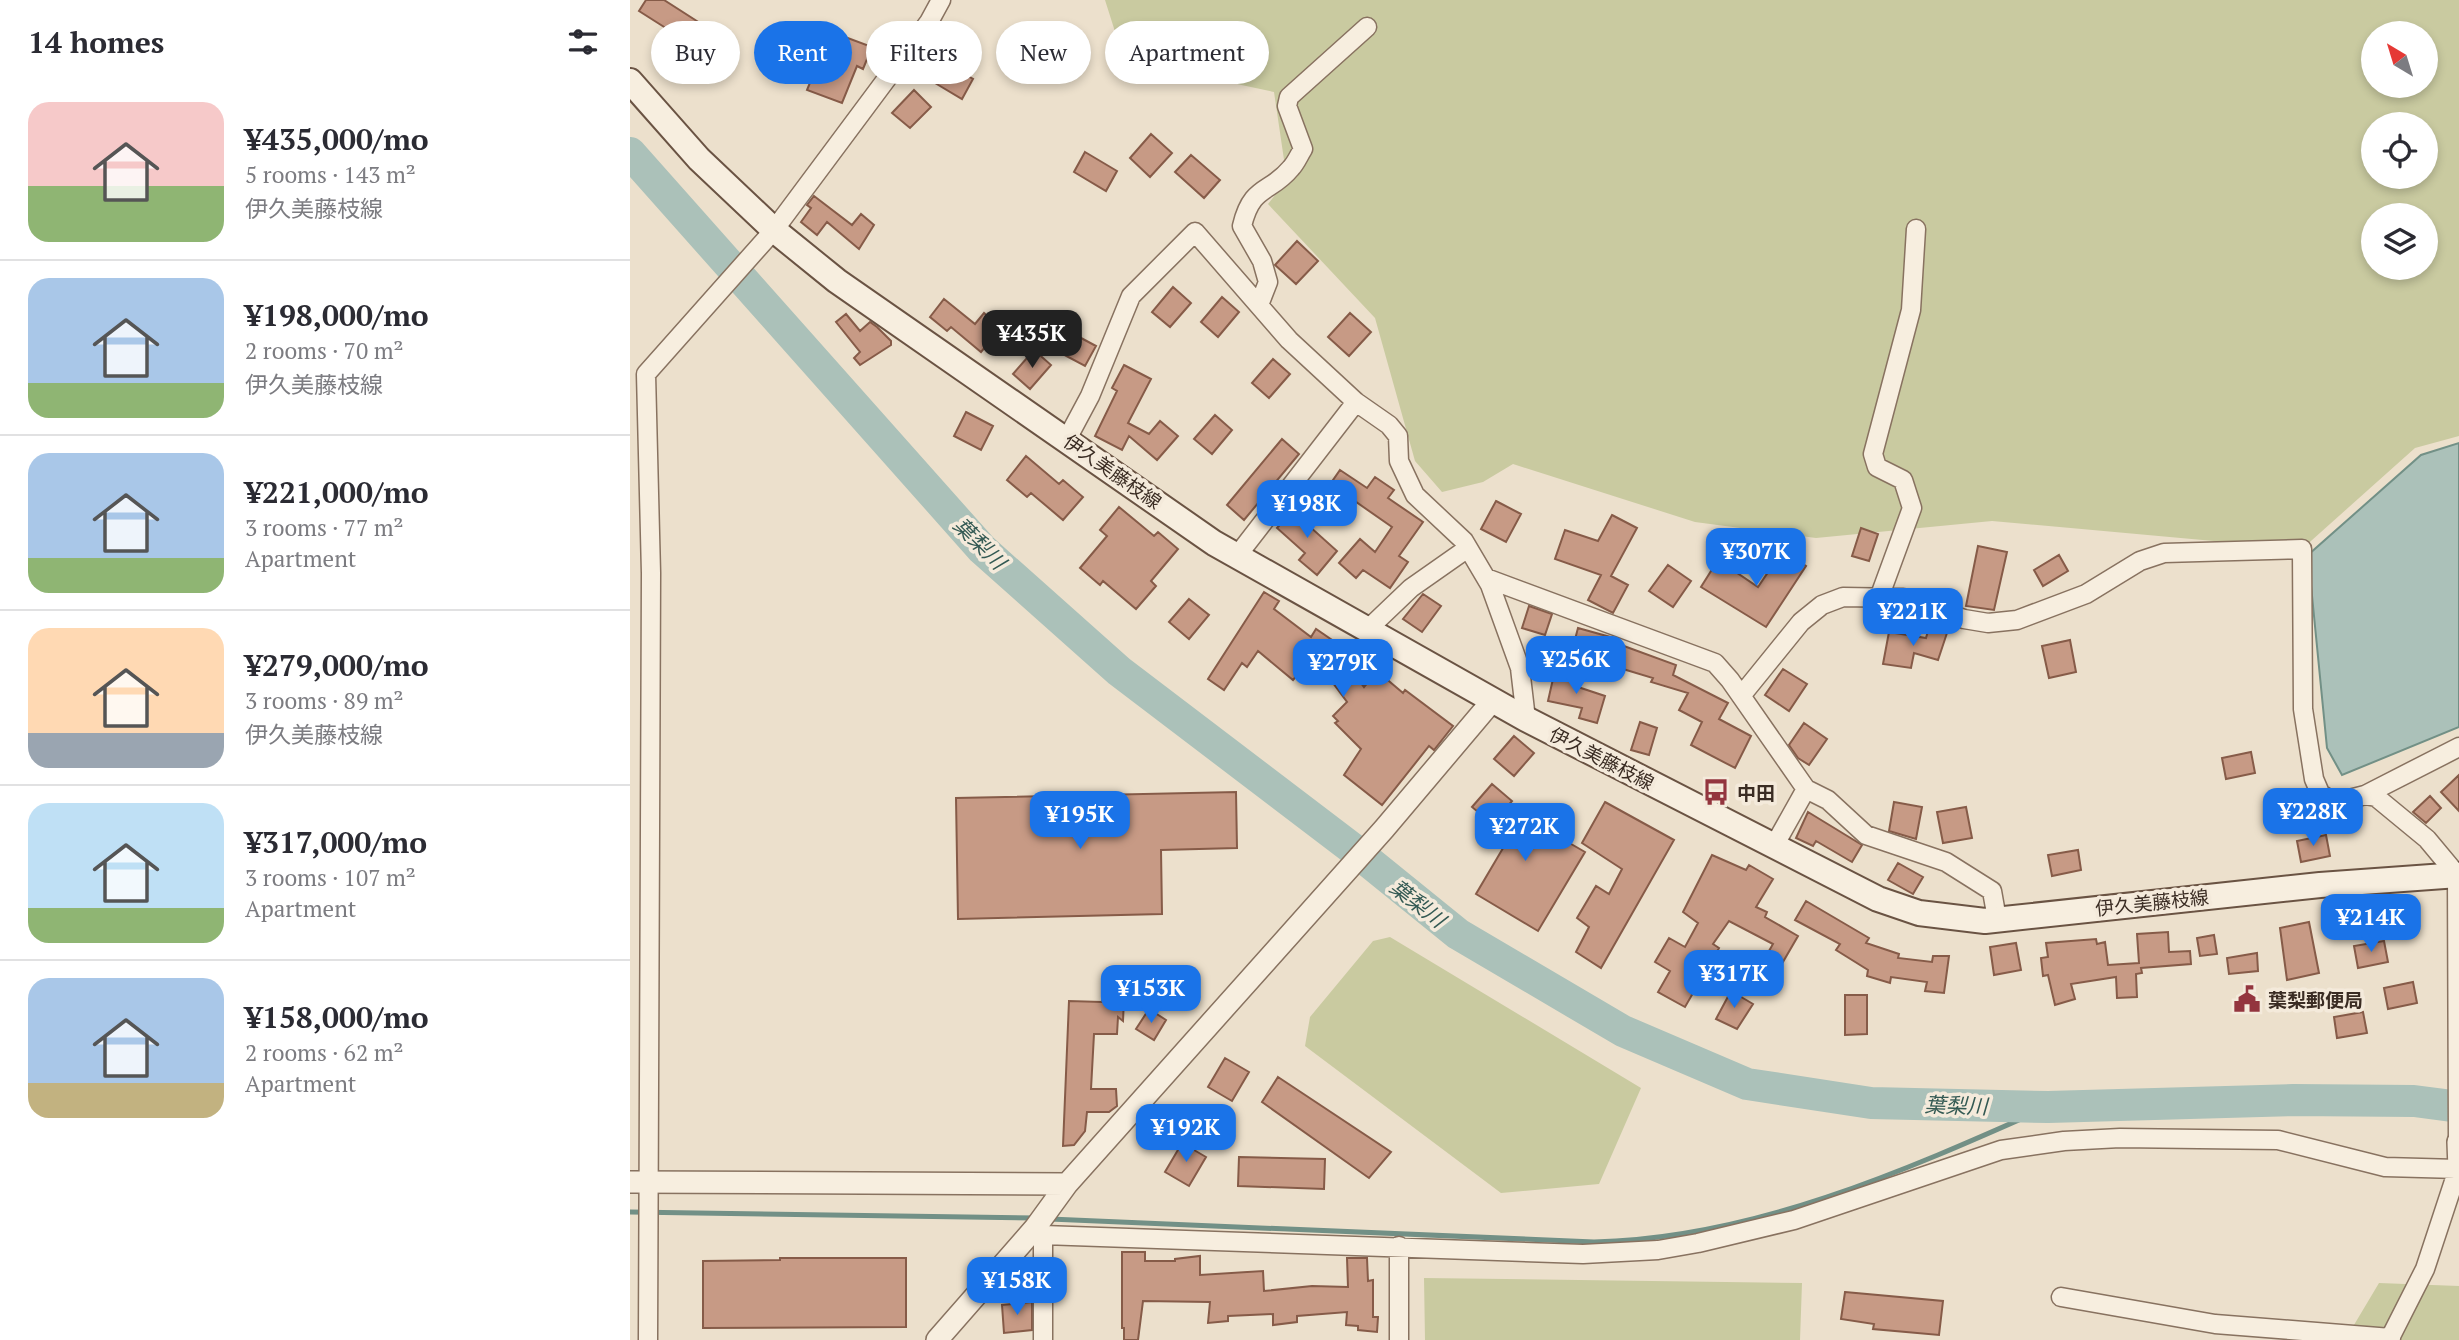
<!DOCTYPE html>
<html lang="en">
<head>
<meta charset="utf-8">
<style>
	:root { --surface:#fff; --page:#f7f7f7; --text:#2b2b33; --muted:#7c7c81; --line:#e1e1e2; --accent:#1a73e8 }
	body { margin:0; font-family:"PT Serif","Noto Sans JP",serif; background:var(--page); color:var(--text); height:100vh; display:flex; flex-direction:column; font-size:26px; white-space:nowrap }
	* { box-sizing:border-box; margin:0 }
	p { font-size:23px; color:var(--muted) }
	.icon { flex:none; width:38px; height:38px; fill:none; stroke:currentColor; stroke-width:2; stroke-linecap:round; stroke-linejoin:round }
	.map { position:relative; flex:1; overflow:hidden }
	.side { display:flex; flex-direction:column; background:var(--surface); width:630px }
	.side>* { flex:none }
	.guide { position:absolute; left:21px; top:21px; width:665px; height:63px; display:flex; gap:14px }
	.needle { width:46px; rotate:322deg }
	.tools { position:absolute; left:1731px; top:21px; display:grid; gap:14px }
	.tools a { display:grid; place-items:center; width:77px; height:77px; border-radius:50%; background:var(--surface); box-shadow:0 4px 10px #0003; font-size:35px }
	.price { position:absolute; translate:-50% -60px; padding:0 16px; border-radius:14px; background:var(--accent); color:#fff; font-size:23px; line-height:46px; filter:drop-shadow(0 2px 4px #0008) }
	.price::after { content:''; position:absolute; left:50%; top:42px; width:21px; height:16px; margin-left:-10px; background:inherit; clip-path:polygon(0 0,100% 0,50% 100%) }
	.price.on { background:#222; color:#fff }
	ul { padding:0; list-style:none }
	li { display:flex; align-items:center; gap:21px; height:175px; padding:0 28px }
	li+li { border-top:2px solid var(--line) }
	li span { display:grid; place-items:center; flex:none; width:196px; height:140px; border-radius:21px; color:#555 }
	li>.icon { margin-inline-start:auto }
	span .icon { width:84px; height:84px; fill:#fffc; stroke-width:1 }
	li b { font-size:30px }
	h2 { display:flex; justify-content:space-between; align-items:center; height:84px; padding:0 28px; font-size:30px }
	.pill { padding:0 24px; border-radius:32px; background:var(--surface); box-shadow:0 4px 10px #0003; font-size:24px; line-height:63px }
	.pill.on { background:var(--accent); color:#fff }
	main { display:flex; flex:1; min-height:0 }
	.map>svg:first-child { display:block }
	.green { fill:#c9caa0; fill-rule:evenodd }
	.water { fill:#abc1b9; stroke:#729086; stroke-width:2 }
	.lines { fill:none; stroke-linecap:round; stroke-linejoin:round }
	.stream { stroke:#729086; stroke-width:5 }
	.river { stroke:#abc1b9; stroke-width:32 }
	.building { fill:#c79a85; stroke:#865b48; stroke-width:2 }
	.minor-casing { stroke:#887260; stroke-width:21 }
	.tertiary-casing { stroke:#887260; stroke-width:24 }
	.secondary-casing { stroke:#6a5343; stroke-width:28 }
	.minor { stroke:#f7eedf; stroke-width:18 }
	.tertiary { stroke:#f7eedf; stroke-width:21 }
	.secondary { stroke:#f7eedf; stroke-width:24 }
	.labels { text-anchor:middle; dominant-baseline:central; stroke-width:7; stroke-linejoin:round; paint-order:stroke }
	.street-label { font-size:19px; fill:#3a2c23; stroke:#f4eadb }
	.poi-label { font-size:19px; font-weight:bold; fill:#3a2c23; stroke:#f4eadb; text-anchor:start }
	.water-label { font-size:21px; font-style:italic; fill:#335953; stroke:#f4eadb }
</style>
</head>
<body>
<main>
<section class="side">
<h2>14 homes<svg class="icon" aria-label="filters" viewBox="0 0 24 24"><path d="M4 7h16M4 17h16"/><circle cx="9" cy="7" r="2"/><circle cx="15" cy="17" r="2"/></svg></h2>
<ul>
<li><span style="background:linear-gradient(#f6c9c9 60%,#8fb573 0)"><svg class="icon" aria-label="home" viewBox="0 0 24 24"><path d="M3 11l9-7 9 7M6 9v11h12V9"/></svg></span><div><b>¥435,000/mo</b><p>5 rooms · 143 m²</p><p>伊久美藤枝線</p></div></li>
<li><span style="background:linear-gradient(#a9c7e8 75%,#8fb573 0)"><svg class="icon" aria-label="home" viewBox="0 0 24 24"><path d="M3 11l9-7 9 7M6 9v11h12V9"/></svg></span><div><b>¥198,000/mo</b><p>2 rooms · 70 m²</p><p>伊久美藤枝線</p></div></li>
<li><span style="background:linear-gradient(#a9c7e8 75%,#8fb573 0)"><svg class="icon" aria-label="home" viewBox="0 0 24 24"><path d="M3 11l9-7 9 7M6 9v11h12V9"/></svg></span><div><b>¥221,000/mo</b><p>3 rooms · 77 m²</p><p>Apartment</p></div></li>
<li><span style="background:linear-gradient(#ffd9b3 75%,#9aa5b1 0)"><svg class="icon" aria-label="home" viewBox="0 0 24 24"><path d="M3 11l9-7 9 7M6 9v11h12V9"/></svg></span><div><b>¥279,000/mo</b><p>3 rooms · 89 m²</p><p>伊久美藤枝線</p></div></li>
<li><span style="background:linear-gradient(#bfe0f5 75%,#8fb573 0)"><svg class="icon" aria-label="home" viewBox="0 0 24 24"><path d="M3 11l9-7 9 7M6 9v11h12V9"/></svg></span><div><b>¥317,000/mo</b><p>3 rooms · 107 m²</p><p>Apartment</p></div></li>
<li><span style="background:linear-gradient(#a9c7e8 75%,#c2b280 0)"><svg class="icon" aria-label="home" viewBox="0 0 24 24"><path d="M3 11l9-7 9 7M6 9v11h12V9"/></svg></span><div><b>¥158,000/mo</b><p>2 rooms · 62 m²</p><p>Apartment</p></div></li>
</ul>
</section>
<div class="map">
<svg width="1829" height="1340" viewBox="0 0 1829 1340">
	<rect width="100%" height="100%" fill="#ece0cc"/>
	<path class="green" d="M475,0H1829V436L1785,448L1672,549L1362,521L1186,538L1065,522L883,464L853,482L812,492L785,461L745,318L638,204L657,180L644,92L494,60ZM1743,33H1796V86H1743ZM1743,124H1796V177H1743ZM1743,215H1796V268H1743Z
		M760,937L1011,1088L969,1184L871,1193L675,1046L680,1017L743,941Z
		M794,1278L1172,1283L1170,1340H795Z
		M1749,1283L1829,1286V1340H1715Z"/>
	<path class="water" d="M1829,443V727L1712,775L1697,748L1678,555L1791,455Z"/>
	<g class="lines">
		<path class="stream" d="M0,1212L406,1218
			M420,1219L964,1242C1124,1238 1274,1171 1418,1107"/>
		<path class="river" d="M0,153L352,549L489,671L723,849L828,934L993,1031L1117,1084L1241,1103L1418,1107L1663,1100L1784,1101L1829,1107"/>
	</g>
	<path class="building" d="M16,0H34L73,25L53,56L34,44L42,32L9,11Z
		M207,34L242,47L233,69L227,66L212,103L177,90L186,68L193,71Z
		M311,61L343,79L332,99L300,80Z
		M284,90L301,107L280,128L262,113Z
		M521,134L542,153L520,177L500,158Z
		M455,152L487,171L476,191L444,172Z
		M561,155L590,180L574,198L545,172Z
		M184,196L222,225L231,214L244,225L229,249L197,222L187,235L171,222L181,208L177,205Z
		M667,241L688,261L666,284L645,265Z
		M543,287L561,303L540,327L522,312Z
		M592,297L609,312L588,337L571,322Z
		M314,299L345,324L354,313L371,328L351,352L321,327L317,331L300,317Z
		M720,313L741,332L719,356L698,337Z
		M216,314L230,331L240,322L247,327L261,341V345L230,365L224,358L230,352L206,322Z
		M438,331L466,346L455,366L427,351Z
		M404,350L421,365L400,389L383,374Z
		M643,359L660,374L639,398L622,383Z
		M494,365L521,379L498,423L519,434L530,421L548,436L527,460L499,436L492,450L465,436L487,391L482,388Z
		M336,412L363,426L351,450L324,436Z
		M585,415L602,430L582,454L564,439Z
		M652,439L669,454L614,520L597,505Z
		M396,456L429,484L433,480L453,497L433,520L401,493L397,497L377,480Z
		M710,470L737,488L745,477L764,490L758,498L793,522L769,556L778,562L760,588L733,570L726,578L709,563L730,539L745,552L762,527L719,497L711,509L692,496Z
		M866,501L891,514L876,542L851,529Z
		M668,504L685,519L679,526L707,551L687,575L669,560L675,553L647,528Z
		M489,507L524,536L528,532L548,549L521,581L526,586L506,609L473,581L470,585L450,568L477,536L470,530Z
		M982,515L1007,528L981,576L998,585L983,613L958,600L971,575L925,559L935,530L968,541Z
		M1231,528L1248,534L1239,561L1222,556Z
		M1348,546L1377,552L1364,610L1336,606Z
		M1153,550L1176,566L1136,627L1071,587L1088,560L1128,587Z
		M1429,555L1438,571L1413,586L1404,570Z
		M1038,565L1061,581L1043,607L1019,591Z
		M634,592L649,601L644,609L681,637L686,629L705,642L703,645L734,687L747,671L773,693L775,690L823,726L804,750L799,746L752,805L714,775L731,749L705,723L708,721L703,716L717,702L683,656L663,680L628,651L617,667L612,663L594,690L578,679Z
		M793,594L811,606L792,632L773,619Z
		M559,599L579,615L559,639L539,622Z
		M899,606L922,614L915,635L892,628Z
		M1299,627L1317,633L1308,660L1284,653L1281,668L1253,664L1259,632L1296,638Z
		M948,628L984,638L983,642L1046,665L1043,675L1098,703L1089,719L1121,736L1105,768L1061,745L1072,722L1049,710L1058,693L1021,682L1023,678L993,669L994,665L942,651Z
		M1440,640L1446,672L1419,678L1412,646Z
		M1153,669L1177,684L1159,711L1135,695Z
		M925,670L947,675L945,686L975,696L967,723L949,718L952,708L918,701Z
		M1010,722L1027,728L1019,755L1001,750Z
		M1174,723L1197,739L1179,765L1168,758L1159,745Z
		M884,736L904,753L884,776L864,759Z
		M1621,752L1625,773L1596,779L1592,758Z
		M1829,775V811L1811,792Z
		M862,784L882,801L877,807L955,852L908,931L846,894L879,838L842,807Z
		M606,792L607,848L531,850L532,914L328,919L326,798Z
		M1800,796L1811,808L1796,823L1783,812Z
		M975,802L1044,840L971,968L946,952L959,927L947,918L966,886L979,894L992,869L952,843Z
		M1264,802L1292,807L1286,839L1259,831Z
		M1336,807L1342,838L1313,843L1307,812Z
		M1178,812L1232,845L1222,862L1186,841L1183,846L1166,838Z
		M1696,835L1700,856L1671,862L1667,841Z
		M1448,850L1451,870L1422,876L1418,855Z
		M1082,855L1116,870L1119,865L1143,879L1126,907L1137,912L1135,917L1168,936L1150,967L1135,958L1143,944L1099,921L1083,944L1089,948L1055,1007L1028,992L1040,971L1025,962L1039,938L1055,947L1068,923L1053,912Z
		M1268,863L1293,877L1283,894L1258,880Z
		M1176,901L1239,938L1236,943L1269,954L1268,958L1302,962L1303,956H1319L1314,993L1295,991L1297,982L1261,977L1260,983L1237,976L1238,970L1206,950L1210,944L1165,920Z
		M1768,906L1772,927L1742,932L1739,911Z
		M1679,922L1689,973L1657,980L1650,928Z
		M1538,932L1539,952L1560,951L1561,964L1511,968L1512,973L1506,974L1507,997L1487,998L1486,977L1441,984L1445,999L1425,1005L1418,975L1413,976L1411,958L1418,957L1416,943L1466,939L1467,944L1475,942L1478,965L1509,963L1507,934Z
		M1584,935L1587,954L1570,956L1567,938Z
		M1754,941L1758,962L1728,968L1724,946Z
		M1386,943L1391,970L1364,975L1360,947Z
		M1627,953L1628,971L1599,974L1597,958Z
		M1783,982L1787,1003L1758,1009L1754,988Z
		M1101,991L1123,1004L1107,1029L1086,1019Z
		M1215,995H1237V1034L1215,1035Z
		M473,998L494,999L493,1021L488,1017L487,1034H464L461,1089H486L487,1106L479,1112H457L455,1131L444,1145L433,1146L439,1001L472,1002Z
		M519,1009L536,1020L524,1040L506,1029Z
		M1733,1012L1737,1033L1707,1038L1704,1017Z
		M595,1058L619,1072L602,1101L578,1087Z
		M648,1077L761,1152L739,1178L632,1102Z
		M552,1143L576,1157L559,1186L535,1172Z
		M609,1157L695,1159L694,1189L608,1186Z
		M492,1252H515V1261H545V1259L570,1256V1275L633,1271L634,1291L682,1286L718,1287L717,1258H737L738,1281L743,1280V1317H748L747,1332L728,1330V1326L716,1325L717,1312L667,1316V1322L643,1325V1314L598,1316V1321L578,1323L580,1302L513,1301L508,1340H494V1328H492Z
		M150,1258H276V1327L73,1328V1261L150,1260Z
		M1215,1292L1313,1301L1309,1335L1243,1329L1244,1324L1211,1319Z
		M402,1302V1330L374,1333L372,1305Z"/>
	<g class="lines">
		<defs>
			<path id="minor" d="M629,305L638,282L632,261L612,226C622,184 640,194 661,168C666,163 669,155 673,149L657,106L659,97L737,27
				M437,439L460,396L501,296L565,232L659,340L726,402L759,425L768,436L769,461L785,495L834,541L860,585L890,668L896,719
				M607,556L726,402
				M856,578L1085,663L1100,680L1176,789L1144,846
				M1249,598L1282,508L1273,480L1247,467L1243,454L1281,310L1286,229
				M737,630L781,588L838,548
				M1111,696L1171,622L1192,605L1213,597L1273,598L1334,619L1358,623L1387,620L1456,594L1510,561L1534,553L1672,549L1673,709L1684,779L1690,793L1704,803L1735,795L1746,797L1797,839L1827,875L1828,1142
				M1176,789L1198,800L1236,835L1316,862L1362,891L1367,919
				M1735,795L1829,747
				M405,1228L413,1235L953,1254L1028,1250L1068,1243L1164,1220L1371,1150L1434,1141L1490,1138L1648,1140L1755,1167L1828,1169L1795,1269L1759,1340
				M1431,1297L1585,1324L1761,1338
				M18,1340L21,573L16,374L144,230L299,22L311,0
				M413,1340V1235
				M769,1340V1246"/>
			<path id="tertiary" d="M1828,1142L1829,1169
				M0,1182L437,1184
				M307,1340L405,1228L437,1184L754,829L863,700"/>
			<path id="secondary" d="M0,81L69,159L144,230L207,281L584,543L896,719L1248,899L1289,913L1355,921L1690,885L1829,875"/>
		</defs>
		<use href="#minor" class="minor-casing"/>
		<use href="#tertiary" class="tertiary-casing"/>
		<use href="#secondary" class="secondary-casing"/>
		<use href="#minor" class="minor"/>
		<use href="#tertiary" class="tertiary"/>
		<use href="#secondary" class="secondary"/>
	</g>
	<defs>
		<symbol id="bus-bare" viewBox="-9 -9 18 18"><path d="M-5-6H5V4H4V6H2V4H-2V6H-4V4H-5ZM-3.5-4V0h7V-4ZM-3.5 1.2v1.5H-2V1.2ZM2 1.2v1.5H3.5V1.2Z" fill="#93353e" stroke="#f4eadb" stroke-width="2.5" paint-order="stroke"/></symbol>
		<symbol id="civic-bare" viewBox="-9 -9 18 18"><path d="M-.6-6.5H3V-4.5H.6V-3L4-1V1h2V6H-6V1h2V-1L-.6-3ZM-1.2 2.5V6h2.4V2.5Z" fill="#93353e" stroke="#f4eadb" stroke-width="2.5" paint-order="stroke"/></symbol>
	</defs>
	<g fill-rule="evenodd">
		<use href="#bus-bare" x="1067" y="773" width="38" height="38"/>
		<use href="#civic-bare" x="1598" y="980" width="38" height="38"/>
	</g>
	<g class="labels">
		<g class="street-label">
			<text transform="translate(483 471) rotate(35)">伊久美藤枝線</text>
			<text transform="translate(972 758) rotate(27)">伊久美藤枝線</text>
			<text transform="translate(1522 902) rotate(-6)">伊久美藤枝線</text>
		</g>
		<g class="poi-label">
			<text x="1107" y="792">中田</text>
			<text x="1638" y="999">葉梨郵便局</text>
		</g>
		<g class="water-label">
			<text transform="translate(350 543) rotate(45)">葉梨川</text>
			<text transform="translate(788 903) rotate(38)">葉梨川</text>
			<text transform="translate(1326 1105) rotate(2)">葉梨川</text>
		</g>
	</g>
</svg>
<div class="tools">
<a><svg class="needle" viewBox="-14 -14 28 28"><path d="M0-13l5 13h-10z" fill="#e53935"/><path d="M0 13l5-13h-10z" fill="#7c7c81"/></svg></a>
<a><svg class="icon" aria-label="locate" viewBox="0 0 24 24"><circle cx="12" cy="12" r="6"/><path d="M12 2v4M12 18v4M2 12h4M18 12h4"/></svg></a>
<a><svg class="icon" aria-label="layers" viewBox="0 0 24 24"><path d="M12 4l9 5-9 5-9-5zM3 14l9 5 9-5"/></svg></a>
</div>
<b class="price on" style="left:402px;top:370px">¥435K</b>
<b class="price" style="left:677px;top:540px">¥198K</b>
<b class="price" style="left:1126px;top:588px">¥307K</b>
<b class="price" style="left:1283px;top:648px">¥221K</b>
<b class="price" style="left:946px;top:696px">¥256K</b>
<b class="price" style="left:713px;top:699px">¥279K</b>
<b class="price" style="left:1683px;top:848px">¥228K</b>
<b class="price" style="left:450px;top:851px">¥195K</b>
<b class="price" style="left:895px;top:863px">¥272K</b>
<b class="price" style="left:1741px;top:954px">¥214K</b>
<b class="price" style="left:1104px;top:1010px">¥317K</b>
<b class="price" style="left:521px;top:1025px">¥153K</b>
<b class="price" style="left:556px;top:1164px">¥192K</b>
<b class="price" style="left:387px;top:1317px">¥158K</b>
<div class="guide">
<a class="pill">Buy</a>
<a class="pill on">Rent</a>
<a class="pill">Filters</a>
<a class="pill">New</a>
<a class="pill">Apartment</a>
</div>
</div>
</main>
</body>
</html>
